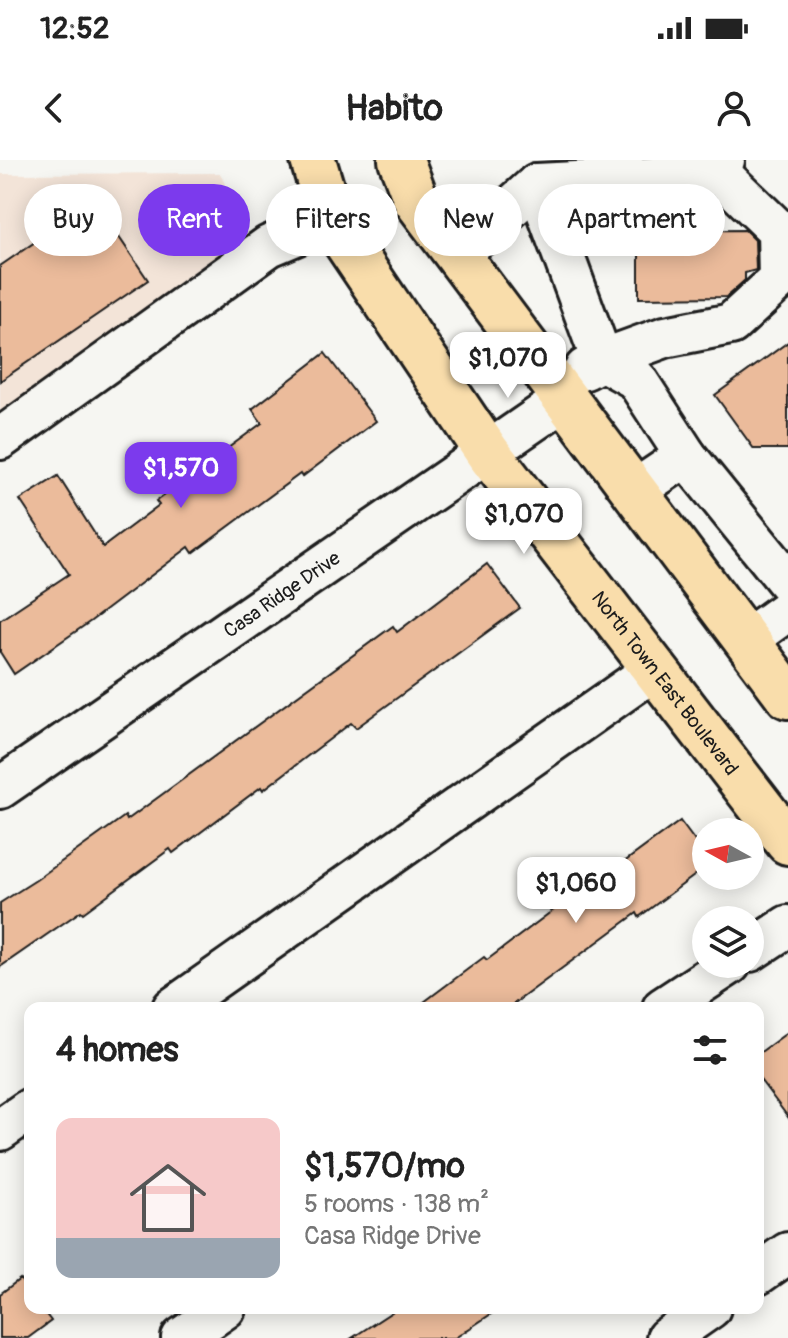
<!DOCTYPE html>
<html lang="en">
<head>
<meta charset="utf-8">
<style>
	:root { --surface:#fff; --page:#f2f2f2; --text:#222; --muted:#767676; --accent:#7c3aed }
	body { margin:0; font-family:Pangolin,sans-serif; background:var(--page); color:var(--text); height:100vh; display:flex; flex-direction:column; font-size:30px; white-space:nowrap }
	* { box-sizing:border-box; margin:0 }
	p { font-size:26px; color:var(--muted) }
	.icon { flex:none; width:44px; height:44px; fill:none; stroke:currentColor; stroke-width:2; stroke-linecap:round; stroke-linejoin:round }
	.map { position:relative; flex:1; overflow:hidden }
	.details { position:absolute; left:24px; top:842px; width:740px; height:312px; display:flex; flex-direction:column; background:var(--surface); border-radius:16px; box-shadow:0 4px 20px #0003 }
	.details>* { flex:none }
	.hud { position:absolute; left:24px; top:24px; width:740px; height:72px; display:flex; gap:16px }
	.needle { width:52px; rotate:278deg }
	.fabs { position:absolute; left:692px; top:658px; display:grid; gap:16px }
	.fabs a { display:grid; place-items:center; width:72px; height:72px; border-radius:50%; background:var(--surface); box-shadow:0 4px 20px #0003; font-size:40px }
	.price { position:absolute; translate:-50% -68px; padding:0 18px; border-radius:16px; background:#fff; color:#222; font-size:26px; line-height:52px; filter:drop-shadow(0 2px 4px #0008) }
	.price::after { content:''; position:absolute; left:50%; top:48px; width:24px; height:18px; margin-left:-12px; background:inherit; clip-path:polygon(0 0,100% 0,50% 100%) }
	.price.selected { background:var(--accent); color:#fff }
	ul { padding:0; list-style:none }
	li { display:flex; align-items:center; gap:24px; height:200px; padding:0 32px }
	li span { display:grid; place-items:center; flex:none; width:224px; height:160px; border-radius:16px; color:#555 }
	li>.icon { margin-inline-start:auto }
	span .icon { width:96px; height:96px; fill:#fffc; stroke-width:1 }
	li b { font-size:34px }
	h2 { display:flex; justify-content:space-between; align-items:center; height:96px; padding:0 32px; font-size:34px }
	.tag { padding:0 28px; border-radius:36px; background:var(--surface); box-shadow:0 4px 20px #0003; font-size:28px; line-height:72px }
	.tag.selected { background:var(--accent); color:#fff }
	.status { display:flex; justify-content:space-between; align-items:center; height:56px; padding:0 40px; background:var(--surface); direction:ltr }
	.status svg { height:22px; fill:currentColor }
	header { display:flex; justify-content:space-between; align-items:center; height:104px; padding:0 32px; background:var(--surface); font-size:36px; font-weight:800 }
	.map>svg:first-child { display:block }
	.built { fill:#f3e4d8 }
	.building { fill:#ebbb9b; stroke:#1c1c1c; stroke-width:2 }
	.lines { fill:none; stroke-linecap:round; stroke-linejoin:round }
	.minor-casing { stroke:#1c1c1c; stroke-width:46 }
	.major-casing { stroke:#1c1c1c; stroke-width:50 }
	.minor { stroke:#f6f6f2; stroke-width:40 }
	.major { stroke:#f9ddab; stroke-width:44 }
	.labels { text-anchor:middle; dominant-baseline:central; stroke-width:6; stroke-linejoin:round; paint-order:stroke }
	.street-label { font-size:20px; fill:#1c1c1c; stroke:#f6f6f2 }
</style>
</head>
<body>
<div class="status"><b>12:52</b><svg viewBox="0 0 49 12"><path d="M0 12V9h3v3zM5 12V6h3v6zM10 12V3h3v9zM15 12V0h3v12zM26 1h20v11H26zM47 4h2v5h-2z"/></svg></div>
<header><svg class="icon" aria-label="back" viewBox="0 0 24 24"><path d="M15 5l-7 7 7 7"/></svg>Habito<svg class="icon" aria-label="person" viewBox="0 0 24 24"><circle cx="12" cy="8" r="4"/><path d="M4 21q1-7 8-7t8 7"/></svg></header>
<div class="map">
<svg width="788" height="1178" viewBox="0 0 788 1178">
	<rect width="100%" height="100%" fill="#f6f6f2"/>
	<filter id="ink" filterUnits="userSpaceOnUse"><feTurbulence type="fractalNoise" baseFrequency=".0125" numOctaves="2"/><feDisplacementMap in="SourceGraphic" scale="16" xChannelSelector="R" yChannelSelector="G"/><feConvolveMatrix kernelMatrix="1 2 1 2 8 2 1 2 1" color-interpolation-filters="sRGB"/></filter>
	<g filter="url(#ink)">
		<path class="built" d="M220,13L255,91L0,273V14Z"/>
		<path class="building" d="M100,49L148,120L0,221V106L73,56Z
			M745,70L755,80L756,110L745,113V120L726,137L639,138V71Z
			M788,182V289H754L715,235Z
			M325,193L376,261L302,317L300,314L193,393L189,387L91,461L14,514L0,492V460L69,414L20,340L58,316L103,387L159,345L156,341L262,263L252,249Z
			M487,404L520,448L356,568L351,563L263,630L261,627L173,693L170,689L83,753L81,751L0,807V743L36,720L125,656L127,660L393,466L397,472Z
			M680,661L706,696V707L639,757L637,753L508,848H416L484,797L487,800L580,730L582,733Z
			M788,872V957L758,917V894Z
			M20,1119L30,1133V1148H41L51,1161L28,1178H0V1134Z
			M398,1148H500L455,1178H352Z"/>
		<g class="lines">
			<defs>
				<g id="minor">
					<path d="M537,24L602,200L665,177L731,164L779,120L778,70L717,11"/>
					<path d="M458,95L537,24L714,15L724,0"/>
					<path d="M585,209L602,200L636,219L686,296L788,422"/>
					<path d="M0,279L269,86L331,60"/>
					<path d="M634,331L686,296"/>
					<path d="M746,480L788,450"/>
					<path id="s1" d="M0,628L565,239"/>
					<path d="M750,791L788,766"/>
					<path d="M173,848L655,509"/>
					<path d="M663,848L730,804"/>
					<path d="M0,970L30,949"/>
					<path d="M758,1114L788,1093"/>
					<path d="M182,1178L225,1148"/>
					<path d="M667,1178L710,1148"/>
				</g>
				<g id="major">
					<path id="s2" d="M313,0L331,60L488,293L788,682"/>
					<path d="M401,0L416,40L788,536"/>
				</g>
			</defs>
			<use href="#minor" class="minor-casing"/>
			<use href="#major" class="major-casing"/>
			<use href="#minor" class="minor"/>
			<use href="#major" class="major"/>
		</g>
	</g>
	<g class="labels">
		<g class="street-label">
			<text stroke="none"><textPath href="#s1" startOffset="342">Casa Ridge Drive</textPath></text>
			<text stroke="none"><textPath href="#s2" startOffset="634">North Town East Boulevard</textPath></text>
		</g>
	</g>
</svg>
<div class="fabs">
<a><svg class="needle" viewBox="-14 -14 28 28"><path d="M0-13l5 13h-10z" fill="#e53935"/><path d="M0 13l5-13h-10z" fill="#767676"/></svg></a>
<a><svg class="icon" aria-label="layers" viewBox="0 0 24 24"><path d="M12 4l9 5-9 5-9-5zM3 14l9 5 9-5"/></svg></a>
</div>
<b class="price" style="left:508px;top:240px">$1,070</b>
<b class="price selected" style="left:181px;top:350px">$1,570</b>
<b class="price" style="left:524px;top:396px">$1,070</b>
<b class="price" style="left:576px;top:765px">$1,060</b>
<div class="hud">
<a class="tag">Buy</a>
<a class="tag selected">Rent</a>
<a class="tag">Filters</a>
<a class="tag">New</a>
<a class="tag">Apartment</a>
</div>
<section class="details">
<h2>4 homes<svg class="icon" aria-label="filters" viewBox="0 0 24 24"><path d="M4 7h16M4 17h16"/><circle cx="9" cy="7" r="2"/><circle cx="15" cy="17" r="2"/></svg></h2>
<ul>
<li><span style="background:linear-gradient(#f6c9c9 75%,#9aa5b1 0)"><svg class="icon" aria-label="home" viewBox="0 0 24 24"><path d="M3 11l9-7 9 7M6 9v11h12V9"/></svg></span><div><b>$1,570/mo</b><p>5 rooms · 138 m²</p><p>Casa Ridge Drive</p></div></li>
</ul>
</section>
</div>
</body>
</html>
